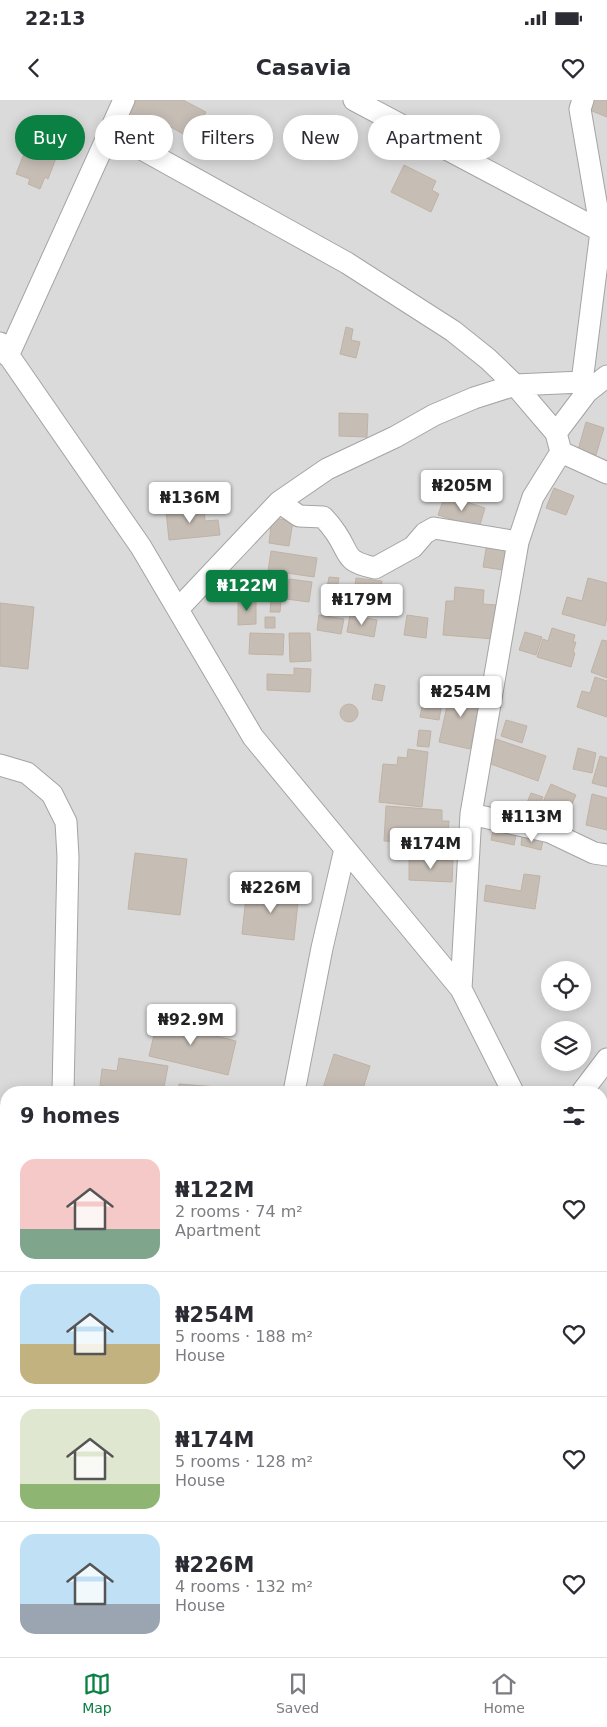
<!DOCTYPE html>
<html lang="en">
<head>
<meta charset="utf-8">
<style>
	:root { --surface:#fff; --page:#f2f2f3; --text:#2b2b33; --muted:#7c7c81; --line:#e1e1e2; --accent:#0b8043 }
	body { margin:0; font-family:"DejaVu Sans",sans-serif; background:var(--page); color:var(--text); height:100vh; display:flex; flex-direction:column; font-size:19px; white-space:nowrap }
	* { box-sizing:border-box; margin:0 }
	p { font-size:16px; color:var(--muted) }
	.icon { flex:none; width:28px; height:28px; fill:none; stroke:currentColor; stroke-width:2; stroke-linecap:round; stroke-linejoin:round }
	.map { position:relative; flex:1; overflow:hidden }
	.panel { position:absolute; left:0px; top:986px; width:608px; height:571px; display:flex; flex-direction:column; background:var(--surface); border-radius:20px 20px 0 0; box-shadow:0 2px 12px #0003 }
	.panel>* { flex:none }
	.banner { position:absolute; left:15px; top:15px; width:578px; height:45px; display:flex; gap:10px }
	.buttons { position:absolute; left:541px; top:861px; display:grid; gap:10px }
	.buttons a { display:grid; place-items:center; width:50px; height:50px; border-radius:50%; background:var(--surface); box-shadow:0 2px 12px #0003; font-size:25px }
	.price { position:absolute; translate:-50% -42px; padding:0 11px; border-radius:5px; background:#fff; color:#222; font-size:16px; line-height:32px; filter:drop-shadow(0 1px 2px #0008) }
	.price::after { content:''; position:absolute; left:50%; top:30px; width:15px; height:11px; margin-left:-8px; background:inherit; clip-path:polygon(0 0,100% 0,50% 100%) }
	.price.current { background:var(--accent); color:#fff }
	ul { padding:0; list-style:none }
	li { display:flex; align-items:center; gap:15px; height:125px; padding:0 20px }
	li+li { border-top:1px solid var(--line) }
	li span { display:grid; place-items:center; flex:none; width:140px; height:100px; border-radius:15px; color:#555 }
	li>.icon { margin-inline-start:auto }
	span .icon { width:60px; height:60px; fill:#fffc; stroke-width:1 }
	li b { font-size:21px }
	h2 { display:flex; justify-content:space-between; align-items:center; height:60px; padding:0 20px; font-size:21px }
	.tag { padding:0 18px; border-radius:22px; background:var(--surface); box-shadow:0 2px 12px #0003; font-size:18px; line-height:45px }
	.tag.current { background:var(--accent); color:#fff }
	.status { display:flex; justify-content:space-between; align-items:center; height:35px; padding:0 25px; background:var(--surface); direction:ltr }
	.status svg { height:14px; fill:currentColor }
	header { display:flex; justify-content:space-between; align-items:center; height:65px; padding:0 20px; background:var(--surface); font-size:22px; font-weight:800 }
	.menu { display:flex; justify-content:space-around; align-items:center; height:70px; border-top:1px solid var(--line); background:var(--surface); font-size:14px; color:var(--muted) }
	.menu a { display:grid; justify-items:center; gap:2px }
	.menu .current { color:var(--accent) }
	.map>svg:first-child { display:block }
	.residential { fill:#dbdada; fill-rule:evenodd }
	.building { fill:#c6bdb5; stroke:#c0b2a4 }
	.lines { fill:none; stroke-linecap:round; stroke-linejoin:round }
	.minor-casing { stroke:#a4a4a4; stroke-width:23 }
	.minor { stroke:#fff; stroke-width:21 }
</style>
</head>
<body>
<div class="status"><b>22:13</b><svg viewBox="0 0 49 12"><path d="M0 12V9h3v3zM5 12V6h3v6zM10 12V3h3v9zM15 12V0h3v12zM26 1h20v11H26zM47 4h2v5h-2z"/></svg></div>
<header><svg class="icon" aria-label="back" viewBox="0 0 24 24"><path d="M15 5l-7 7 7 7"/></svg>Casavia<svg class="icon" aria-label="heart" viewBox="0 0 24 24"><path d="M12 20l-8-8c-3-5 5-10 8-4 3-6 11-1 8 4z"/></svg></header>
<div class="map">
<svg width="607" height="1557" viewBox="0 0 607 1557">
	<rect width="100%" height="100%" fill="#eeebe2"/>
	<path class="residential" d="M0,0H607V1557H0ZM550,870H582V902H550ZM550,930H582V962H550ZM6,992H601V1551H6Z"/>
	<path class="building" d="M136,0H183L206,12L192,39L153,17L146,30L126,19Z
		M591,0H607V17L587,9Z
		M31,36L49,43L47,48L58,53L48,79L45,77L40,89L28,84L30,79L16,74Z
		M404,65L436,81L432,90L439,94L431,112L391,92Z
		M346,227L353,229L351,240L360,242L356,258L340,254Z
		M339,313L368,314L367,337L339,336Z
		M586,322L604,328L596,355L578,350Z
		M554,388L574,396L566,415L546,408Z
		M445,395L485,408L479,428L438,415Z
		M204,406L205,421L218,420L220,435L169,440L166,411Z
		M272,418L293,421L289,446L269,443Z
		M487,443L506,446L503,470L483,467Z
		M271,451L317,458L314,477L287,473L284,495L265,492Z
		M329,477L339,478L336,494L326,493Z
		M356,478L382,481L379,504L341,500L343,485L355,486Z
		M588,478L607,483V517L605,526L562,514L567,497L582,501Z
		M289,479L312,482L309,502L286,499Z
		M455,487L484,490L483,504L497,505L494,539L443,535L446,501H454Z
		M238,499H256V524L238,525Z
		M271,501H281L280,512H270Z
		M0,503L34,507L28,569L0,566Z
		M319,515L344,519L341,534L317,530Z
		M350,515L377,520L374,537L347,532Z
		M407,515L428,518L426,538L404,535Z
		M265,517H275V528H265Z
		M552,528L575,535L573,542H576L573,552L575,553L571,567L537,557L543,539L548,541Z
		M525,532L542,537L536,555L519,550Z
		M250,533L284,534L283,555L249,554Z
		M289,533H310L311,561L290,562Z
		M602,540L607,541V578L591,572Z
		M294,568L311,569L310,592L267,590V574L294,575Z
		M595,577L607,581V617L577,607L582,591L590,593Z
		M375,584L385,586L382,601L372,599Z
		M451,588L482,595L470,649L439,642Z
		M424,595L443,598L439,620L420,617Z
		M340 613a9 9 0 1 1 18 0a9 9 0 1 1-18 0Z
		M506,620L527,626L522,643L501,636Z
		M419,630L431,631L429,647L417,646Z
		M496,639L546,656L538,681L488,663Z
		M578,648L596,653L592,673L573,669Z
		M408,649L428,652L422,707L379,702L383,664L397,665L398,657L407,658Z
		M600,656L607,658V687L592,683Z
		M551,684L576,695L563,724L538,713Z
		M531,693L543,697L535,714L524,710Z
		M592,694L607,698V730L586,725Z
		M386,706L442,710V721H449L448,735H441L440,744L384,741Z
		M494,725L517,730L514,745L491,740Z
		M522,736L543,740L541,750L521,745Z
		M135,753L187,759L180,815L128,809Z
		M409,759L453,761L452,782L409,780Z
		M524,774L540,776L535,809L484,801L486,785L521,791Z
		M247,788L299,793L294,840L242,834Z
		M159,914L194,923L192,930L236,941L228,975L149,956Z
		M334,954L370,966L362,992L322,991Z
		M119,958L168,966L163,992H143L100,986L102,969L117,971Z
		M179,984L218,987V992H178Z
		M0,1003H6V1063H0Z
		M607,1046V1101H605L601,1047Z
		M0,1107H5L1,1164H0Z
		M2,1241H6V1305L0,1304Z
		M0,1316L6,1318V1357L0,1355Z
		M605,1507H607V1524L602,1523Z
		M601,1527L607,1528V1546L601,1544Z
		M408,1551H437L436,1557H406Z"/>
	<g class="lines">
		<defs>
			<path id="minor" d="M354,0L601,131
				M583,0L580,9L601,131L582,282L587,292
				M111,32L347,163L453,231L488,259L515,285L556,333
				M0,243L141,447L253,637L461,889L513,992
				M8,256L124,0
				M561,352L607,373
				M279,402L299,416L323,417C328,422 332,427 336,433C351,455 343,461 375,468L413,447L425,433L434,428L518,442
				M178,509L279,402L327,369L395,337L434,315L474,298L515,285L582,282
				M0,665L27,673L52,694L66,722L68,757L63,992
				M471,714L550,732L594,753L607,755
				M461,889L471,714L518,442L533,397L561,352L556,333L587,292L607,276
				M294,992L322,848L345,749
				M582,992L607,959
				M0,1085L6,1086
				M601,1155L607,1164
				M0,1414L6,1415
				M601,1417L607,1392
				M474,1551L491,1557
				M72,1557L74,1551
				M573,1557L574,1551"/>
		</defs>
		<use href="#minor" class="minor-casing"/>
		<use href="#minor" class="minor"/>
	</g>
</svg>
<div class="buttons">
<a><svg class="icon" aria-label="locate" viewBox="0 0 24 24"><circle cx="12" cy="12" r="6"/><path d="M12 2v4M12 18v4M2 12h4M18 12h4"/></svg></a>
<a><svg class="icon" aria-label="layers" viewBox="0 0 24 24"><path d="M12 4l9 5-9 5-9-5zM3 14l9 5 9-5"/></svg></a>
</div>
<b class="price" style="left:462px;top:412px">₦205M</b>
<b class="price" style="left:190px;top:424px">₦136M</b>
<b class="price current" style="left:247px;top:512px">₦122M</b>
<b class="price" style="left:362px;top:526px">₦179M</b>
<b class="price" style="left:461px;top:618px">₦254M</b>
<b class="price" style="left:532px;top:743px">₦113M</b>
<b class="price" style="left:431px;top:770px">₦174M</b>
<b class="price" style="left:271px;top:814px">₦226M</b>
<b class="price" style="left:191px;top:946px">₦92.9M</b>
<div class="banner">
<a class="tag current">Buy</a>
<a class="tag">Rent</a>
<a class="tag">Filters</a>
<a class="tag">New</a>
<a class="tag">Apartment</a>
</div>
<section class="panel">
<h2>9 homes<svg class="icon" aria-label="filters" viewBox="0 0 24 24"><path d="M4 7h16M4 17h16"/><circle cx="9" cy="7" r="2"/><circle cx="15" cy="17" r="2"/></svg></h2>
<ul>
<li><span style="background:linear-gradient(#f6c9c9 70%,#7fa58c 0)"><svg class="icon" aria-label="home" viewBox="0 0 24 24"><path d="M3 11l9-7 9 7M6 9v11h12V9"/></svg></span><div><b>₦122M</b><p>2 rooms · 74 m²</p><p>Apartment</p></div><svg class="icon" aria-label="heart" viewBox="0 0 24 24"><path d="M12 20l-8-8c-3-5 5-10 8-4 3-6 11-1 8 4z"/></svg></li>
<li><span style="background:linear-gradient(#bfe0f5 60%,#c2b280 0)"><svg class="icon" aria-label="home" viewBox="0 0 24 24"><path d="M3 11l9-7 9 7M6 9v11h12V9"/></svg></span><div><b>₦254M</b><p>5 rooms · 188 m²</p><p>House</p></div><svg class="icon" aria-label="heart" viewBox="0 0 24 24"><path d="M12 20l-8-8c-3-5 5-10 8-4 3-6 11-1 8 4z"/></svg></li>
<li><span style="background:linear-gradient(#dfe7d0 75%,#8fb573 0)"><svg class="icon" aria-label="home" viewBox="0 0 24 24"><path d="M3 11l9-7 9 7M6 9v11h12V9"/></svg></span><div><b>₦174M</b><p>5 rooms · 128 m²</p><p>House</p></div><svg class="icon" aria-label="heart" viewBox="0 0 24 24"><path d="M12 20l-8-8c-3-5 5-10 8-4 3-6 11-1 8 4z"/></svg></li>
<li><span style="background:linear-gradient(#bfe0f5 70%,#9aa5b1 0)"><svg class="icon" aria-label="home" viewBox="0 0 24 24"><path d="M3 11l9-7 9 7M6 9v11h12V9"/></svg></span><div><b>₦226M</b><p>4 rooms · 132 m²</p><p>House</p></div><svg class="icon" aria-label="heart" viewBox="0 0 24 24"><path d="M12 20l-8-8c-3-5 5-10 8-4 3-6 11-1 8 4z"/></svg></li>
</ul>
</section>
</div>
<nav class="menu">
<a class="current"><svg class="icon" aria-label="map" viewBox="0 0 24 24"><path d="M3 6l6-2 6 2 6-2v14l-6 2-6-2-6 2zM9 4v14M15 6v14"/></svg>Map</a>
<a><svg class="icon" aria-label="saved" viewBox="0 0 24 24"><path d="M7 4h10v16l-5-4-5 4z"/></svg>Saved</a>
<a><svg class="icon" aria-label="home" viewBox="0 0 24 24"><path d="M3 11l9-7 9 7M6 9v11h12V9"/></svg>Home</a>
</nav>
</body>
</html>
